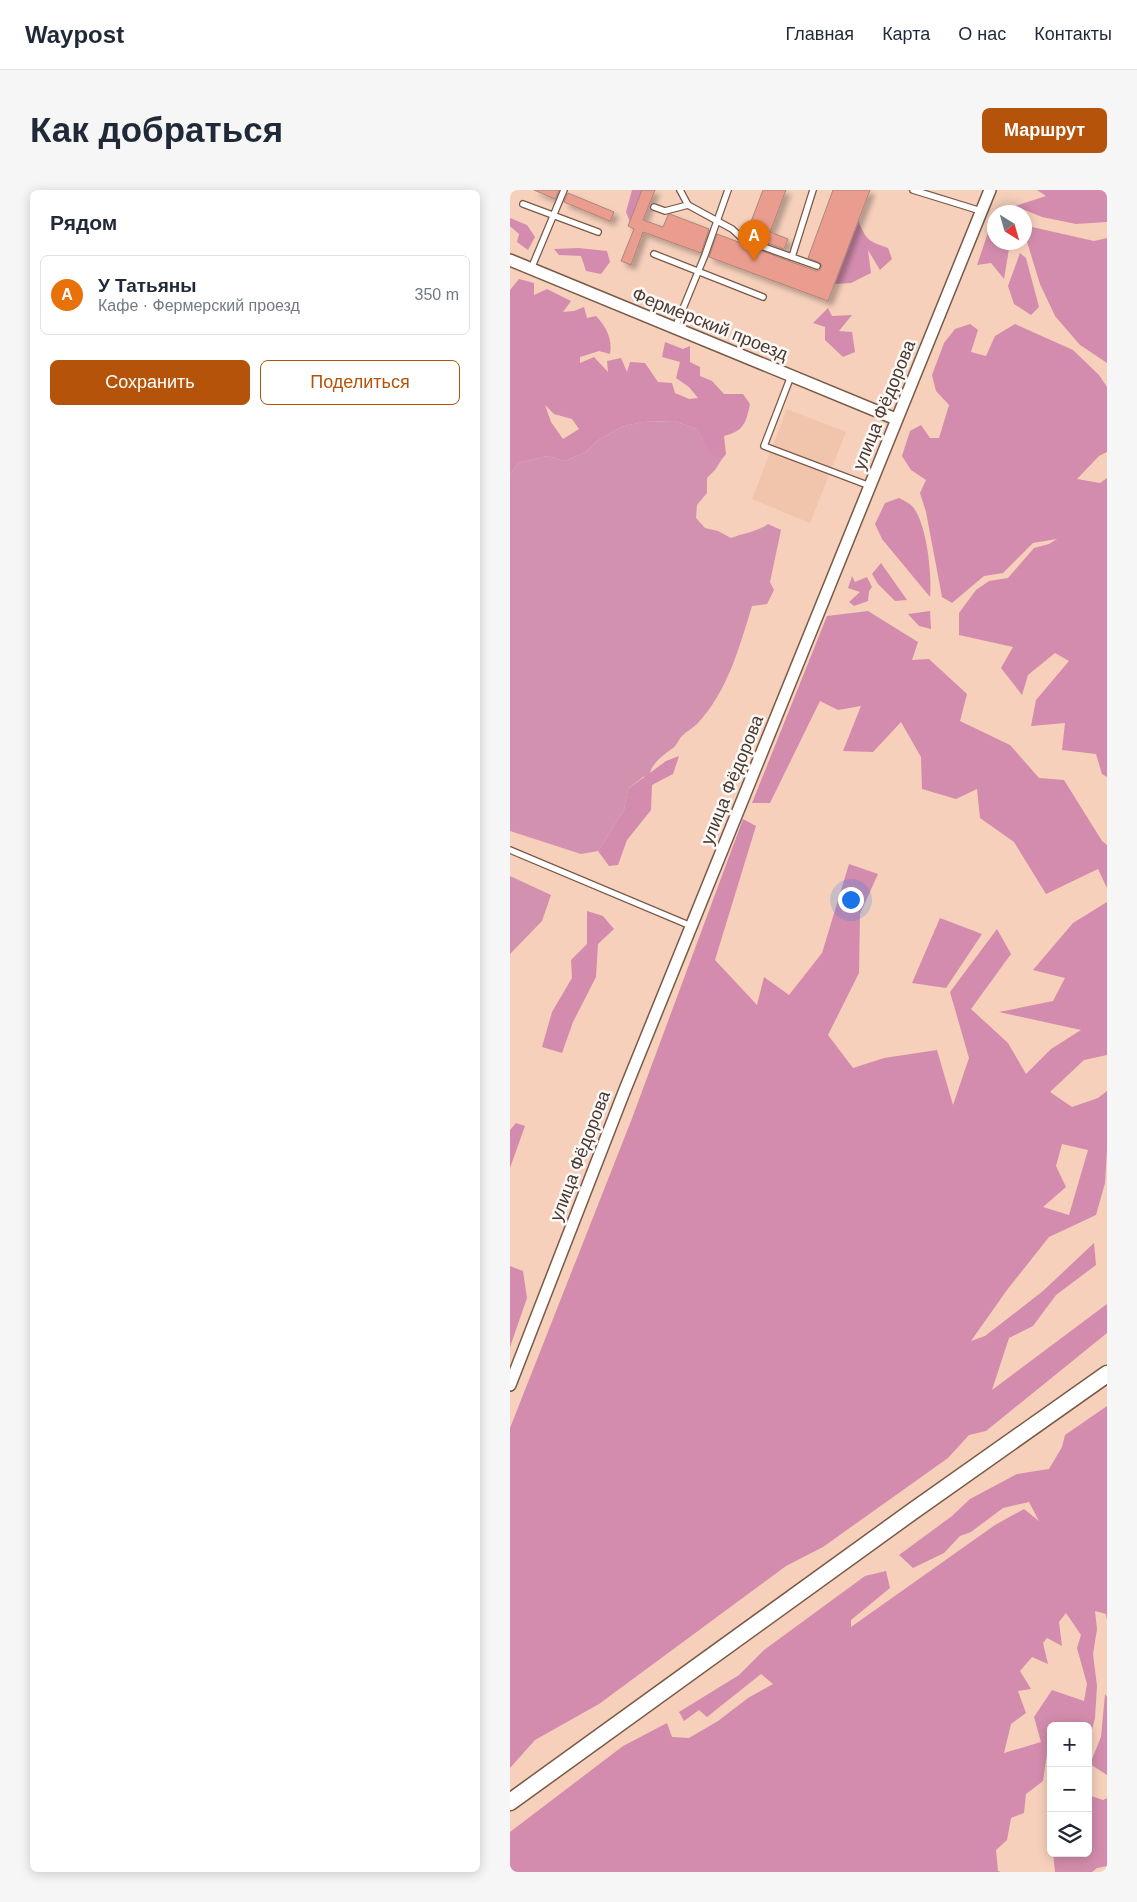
<!DOCTYPE html>
<html lang="ru">
<meta charset="utf-8">
<style>
:root{--surface:#fff;--page:#f6f6f7;--text:#1f2937;--muted:#747a83;--line:#e0e1e3;--accent:#b45309}
body{margin:0;font-family:Helvetica,sans-serif;background:var(--page);color:var(--text)}
.controls{position:absolute;right:15px;bottom:15px;display:grid;overflow:hidden;border-radius:8px;box-shadow:0 2px 12px #0003}
.controls button{width:45px;height:45px;display:grid;place-items:center;padding:0;border:0;border-bottom:1px solid var(--line);background:var(--surface);color:var(--text);font:25px sans-serif}
.compass{position:absolute;left:477px;top:15px;width:45px;height:45px;border-radius:50%;background:var(--surface);box-shadow:0 2px 12px #0003;rotate:143deg}
.you{position:absolute;left:340px;top:709px;width:18px;height:18px;margin:-12px;border:4px solid #fff;border-radius:50%;background:#1a73e8;box-shadow:0 0 0 8px #1a73e833}
.badge{display:grid;place-items:center;width:32px;height:32px;border-radius:50%;background:var(--accent);color:#fff;font-size:16px;font-weight:700}
.pin{position:absolute;translate:-50% -41px;filter:drop-shadow(0 1px 2px #0008)}
.pin::after{content:'';position:absolute;top:26px;width:18px;height:15px;background:inherit;clip-path:polygon(0 0,100% 0,50% 100%)}
.list{margin:0;padding:0;list-style:none}
h2{display:flex;justify-content:space-between;align-items:center;height:65px;margin:0;padding:0 20px;font-size:21px}
h2 small{font-size:16px;font-weight:400;color:var(--muted)}
.list li{display:grid;grid-template-columns:32px 1fr auto;gap:15px;align-items:center;box-sizing:border-box;height:80px;margin:0 10px 10px;padding:0 10px;border:1px solid var(--line);border-radius:8px}
.list b{display:block;font-size:19px;white-space:nowrap}
.list p{margin:0;font-size:16px;white-space:nowrap;color:var(--muted)}
.list em{font-size:16px;font-style:normal;color:var(--muted)}
.actions{display:flex;gap:10px;padding:15px 20px}
.actions a{flex:1;padding:11px 0;border:1px solid var(--accent);border-radius:8px;text-align:center;font-size:18px;color:var(--accent)}
.actions .main{background:var(--accent);color:#fff}
.icon{flex:none;width:28px;height:28px;fill:none;stroke:currentColor;stroke-width:2;stroke-linecap:round;stroke-linejoin:round}
.map{position:relative;flex:none;width:597px;height:1682px;overflow:hidden;border-radius:8px}
header{display:flex;align-items:center;gap:30px;box-sizing:border-box;height:70px;padding:0 25px;background:var(--surface);border-bottom:1px solid var(--line)}
header strong{font-size:24px}
nav{display:flex;gap:28px;margin-inline-start:auto;font-size:18px}
.intro{display:flex;align-items:center;justify-content:space-between;box-sizing:border-box;height:120px;padding:0 30px}
h1{margin:0;font-size:35px}
.button{padding:12px 22px;border-radius:8px;background:var(--accent);color:#fff;font-size:18px;font-weight:700}
main{display:flex;gap:30px;padding:0 30px}
aside{flex:1;background:var(--surface);border-radius:8px;box-shadow:0 2px 12px #0003}
.map>svg:first-child{display:block}
</style>
<header>
<strong>Waypost</strong>
<nav><a>Главная</a><a>Карта</a><a>О нас</a><a>Контакты</a></nav>
</header>
<div class="intro"><h1>Как добраться</h1><a class="button">Маршрут</a></div>
<main>
<aside>
<h2>Рядом<small></small></h2>
<ul class="list">
<li><span class="badge" style="background:#e8710a">A</span><div><b>У Татьяны</b><p>Кафе · Фермерский проезд</p></div><em>350 m</em></li>
</ul>
<div class="actions"><a class="main">Сохранить</a><a>Поделиться</a></div>
</aside>
<div class="map">
<svg width="597" height="1682" viewBox="0 0 597 1682">
<defs>
<filter id="shadow"><feDropShadow dx="4.5" dy="4.5" stdDeviation="2.5" flood-color="#0004"/></filter>
</defs>
<rect width="100%" height="100%" fill="#f6d0bb"/>
<!-- built -->
<polygon fill="#f1c4ac" points="277,219 336,242 300,333 242,309"/>
<!-- green -->
<g fill="#d291af">
<path d="M164 231 187 239 199 262 212 269 205 280 197 288V303L187 315 186 328 195 338 208 341 221 348C234 343 247 342 258 334L271 340 260 392 264 400 257 414 242 416C229 458 218 501 187 534 183 538 177 541 172 546 169 549 167 555 163 558 152 566 143 572 139 585L133 587 118 599 114 620 88 661 71 664 0 641V285L8 273 37 266 55 271 76 262 87 251 111 237 132 232Z"/>
<polygon points="0,686 41,705 32,731 0,764"/>
</g>
<!-- forest -->
<g fill="#d38cad" fill-rule="evenodd">
<polygon points="122,0 132,0 120,32 116,22"/>
<polygon points="527,0 597,0 597,32 566,34 532,27 505,16 536,6"/>
<polygon points="484,25 484,52 500,53 494,89 481,73 467,75"/>
<polygon points="0,28 17,35 25,47 18,60 7,52 9,44 0,36"/>
<path d="M348 30C356 50 358 51 378 58L382 69 370 80 358 60 361 83 341 93 324 94Z"/>
<polygon points="522,37 584,51 597,48 597,173 570,155 545,126 530,94 517,52"/>
<polygon points="69,58 97,61 100,72 91,84 76,81 71,66 49,65 44,59"/>
<polygon points="510,63 516,68 529,117 521,125 504,114 498,96"/>
<path d="M9 89 24 93V105L37 99 61 111 53 122 64 121 74 117 77 128 86 126C96 136 103 150 100 164L89 161 70 167V173L84 167 98 182 97 171 111 168 117 182 120 172 135 173 148 192 162 193 165 203 179 209 188 208 179 197 166 188 170 172 152 167 155 152 173 159 180 156V172L190 177V186L202 191 214 204H233L240 214C236 233 234 241 214 246L216 264 212 269 199 263 187 239 164 231 132 232 111 237 87 251 76 262 55 271 37 266 8 273 0 285V100ZM35 215 44 224 62 229 69 239 53 249 41 232Z"/>
<polygon points="318,118 322,126 342,125 329,141 342,142 345,162 333,167 315,150 315,137 303,133"/>
<polygon points="460,134 468,140 461,162 476,166 485,146 505,134 563,160 589,185 597,197 597,262 589,266 567,289 590,293 597,288 597,587 592,584 586,564 552,560 555,533 521,536 526,510 559,471 545,463 518,485 512,505 491,478 503,457 449,445 449,423 466,400 479,391 498,388 524,358 539,354 547,349 523,353 493,383 474,386 442,413 432,407 416,322 410,303 416,290 401,280 392,266 400,241 411,235 420,248 429,248 439,215 426,201 422,185 434,153 445,139"/>
<path d="M389 308C393 310 399 313 402 316 417 332 422 386 420 407L372 349 365 334 375 313Z"/>
<polygon points="371,373 397,410 385,411 368,394 362,384"/>
<polygon points="342,386 345,392 357,387 362,397 359,401 358,411 344,416 339,412 350,402 338,398"/>
<polygon points="358,421 408,452 402,470 419,469 457,504 450,531 500,555 529,588 554,590 592,651 597,655 597,698 588,679 536,704 504,652 470,628 467,599 446,609 412,599 411,567 391,532 363,562 333,561 351,516 328,520 310,511 260,613 242,613 317,426"/>
<polygon points="420,421 421,439 409,436 398,424"/>
<polygon points="169,566 163,584 142,595 141,620 117,650 108,675 99,676 88,661 114,620 118,599 156,571"/>
<path d="M233 629 246 636 205 770 247 815 254 787 279 805 312 763 339 674 368 684 350 724 349 783 318 845 343 878 374 868 427 860 443 915 459 868 440 802 487 739 501 764 461 819 498 853 516 884 541 859 571 840 489 822 543 811 555 788 523 780 563 733 597 712V865L574 870 540 902 562 917 588 908 597 901V961L595 993 586 1025 539 1047 497 1100 461 1151 475 1146 533 1101 584 1053 586 1075 546 1105 523 1136 499 1148 482 1200 597 1114V1143L476 1241 459 1245 438 1268 313 1357 276 1376 89 1514 25 1550 0 1578V1238L121 931ZM552 954 578 960 559 1025 533 1017 556 997 546 976Z"/>
<polygon points="77,721 93,726 104,739 88,754 86,787 63,832 52,863 32,857 42,822 62,788 61,770 77,754"/>
<polygon points="430,728 472,744 436,798 402,793"/>
<polygon points="6,933 15,936 0,978 0,940"/>
<polygon points="0,1076 13,1081 17,1108 0,1157"/>
<path d="M597 1216V1430L596 1424 585 1421 587 1439 583 1464 587 1496 585 1528 578 1555V1536H541V1560L537 1564 533 1591 516 1604 514 1623 501 1628 497 1650 486 1660 488 1681 491 1682H0V1642L113 1556 157 1533 162 1547 179 1548 208 1531 238 1508 263 1494 251 1484 197 1527 189 1520 174 1531 169 1522 229 1485 254 1460 355 1386 376 1381 380 1398 341 1430V1437L485 1335 514 1319 529 1331 519 1312 493 1318 461 1342 450 1346 434 1363 403 1378 389 1365 442 1326 460 1309 507 1284 539 1279 552 1257 555 1245ZM556 1423 571 1445 567 1458 577 1494 574 1511 542 1500 524 1527 531 1552 494 1563 501 1534 516 1523 508 1501 521 1499 510 1481 522 1467 538 1474 533 1453 537 1448 552 1456 549 1432Z"/>
<polygon points="595,1504 597,1507 597,1585 580,1574 591,1547"/>
<polygon points="578,1605 593,1610 597,1608 597,1676 587,1678 582,1682 545,1682 543,1663 578,1663"/>
</g>
<!-- building -->
<g fill="#ea9c8e" stroke="#ad857d" filter="url(#shadow)">
<polygon points="24,0 49,0 45,9"/>
<polygon points="132,0 145,0 133,30 153,37 158,25 160,24 199,39 191,63 133,42 121,75 111,71 124,39 118,36"/>
<polygon points="253,0 276,0 260,42 278,49 274,59 236,45"/>
<polygon points="323,0 360,0 318,111 199,67 207,44 295,77 306,81 310,80 312,76 310,73 298,68"/>
<polygon points="58,3 104,22 100,31 54,12"/>
</g>
<g fill="none" stroke-linecap="round" stroke-linejoin="round">
<!-- lane casing -->
<g stroke="#795947" stroke-width="8">
<g id="lane">
<polyline points="170,0 178,15 222,39 234,50 307,76"/>
<polyline points="403,0 471,21"/>
<polyline points="13,14 88,42"/>
<polyline points="144,17 155,21 178,15"/>
<polyline points="144,64 253,107"/>
<polyline points="282,67 303,0"/>
<polyline points="21,79 54,0"/>
<polyline points="165,138 195,65 218,0"/>
<polyline points="281,186 254,256 360,296"/>
<polyline points="0,660 181,736"/>
</g>
</g>
<!-- street casing -->
<g stroke="#795947" stroke-width="14">
<g id="street">
<polyline points="0,70 386,229"/>
<polyline points="0,1195 114,902 480,0"/>
</g>
</g>
<!-- secondary casing -->
<g stroke="#795947" stroke-width="19">
<polyline id="secondary" points="0,1612 403,1321 597,1184"/>
</g>
<!-- lane -->
<use href="#lane" stroke="#fff" stroke-width="5.5"/>
<!-- street -->
<use href="#street" stroke="#fff" stroke-width="11"/>
<!-- secondary -->
<use href="#secondary" stroke="#fff" stroke-width="16"/>
</g>
<g text-anchor="middle" stroke-width="5" stroke-linejoin="round" paint-order="stroke">
<!-- street labels -->
<g font-size="18" fill="#483931" stroke="#fdf9f7">
<text transform="translate(200 134) rotate(22)" y="6">Фермерский проезд</text>
<text transform="translate(374 215) rotate(-68)" y="6">улица Фёдорова</text>
<text transform="translate(222 590) rotate(-68)" y="6">улица Фёдорова</text>
<text transform="translate(70 966) rotate(-69)" y="6">улица Фёдорова</text>
</g>
</g>
</svg>
<div class="controls">
<button>+</button>
<button>−</button>
<button><svg class="icon" aria-label="layers" viewBox="0 0 24 24"><path d="M12 4l9 5-9 5-9-5zM3 14l9 5 9-5"/></svg></button>
</div>
<svg class="compass" viewBox="-18 -18 36 36"><path d="M0-13l5 13h-10z" fill="#e53935"/><path d="M0 13l5-13h-10z" fill="#747a83"/></svg>
<div class="you"></div>
<div class="pin badge" style="left:244px;top:71px;background:#e8710a">A</div>
</div>
</main>
